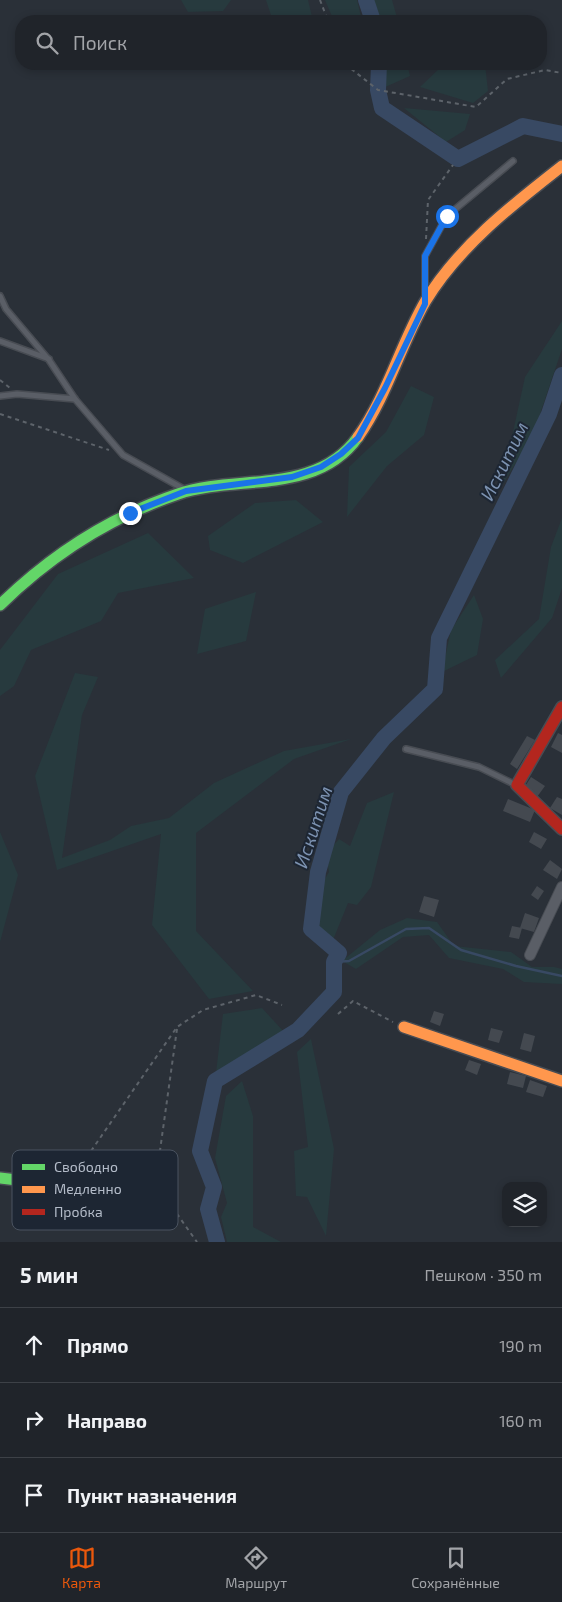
<!DOCTYPE html>
<html lang="ru">
<meta charset="utf-8">
<style>
:root{--surface:#20242a;--page:#2d3036;--text:#f1f3f6;--muted:#a2a4a8;--line:#3d4147;--accent:#ea580c}
body{margin:0;font-family:"Exo 2",sans-serif;background:var(--page);color:var(--text)}
.controls{position:absolute;right:15px;bottom:15px;display:grid;overflow:hidden;border-radius:10px;box-shadow:0 2px 8px #0003}
.controls button{width:45px;height:45px;display:grid;place-items:center;padding:0;border:0;border-bottom:1px solid var(--line);background:var(--surface);color:var(--text);font:25px sans-serif}
.stop{position:absolute;width:15px;height:15px;margin:-11px;border:4px solid #1a73e8;border-radius:50%;background:#fff}
.stop.end{background:#1a73e8;border-color:#fff;box-shadow:0 1px 5px #0008}
.list{margin:0;padding:0;list-style:none}
h2{display:flex;justify-content:space-between;align-items:center;height:65px;margin:0;padding:0 20px;font-size:21px}
h2 small{font-size:16px;font-weight:400;color:var(--muted)}
.list li{display:grid;grid-template-columns:32px 1fr auto;gap:15px;align-items:center;box-sizing:border-box;height:75px;padding:0 20px;border-top:1px solid var(--line)}
.list b{display:block;font-size:19px;white-space:nowrap}
.list em{font-size:16px;font-style:normal;color:var(--muted)}
.icon{flex:none;width:28px;height:28px;fill:none;stroke:currentColor;stroke-width:2;stroke-linecap:round;stroke-linejoin:round}
.map{position:relative;flex:none;width:562px;height:1242px;overflow:hidden}
.search{position:absolute;background:var(--surface);box-shadow:0 2px 8px #0003;left:15px;right:15px;top:15px;height:55px;display:flex;align-items:center;gap:12px;box-sizing:border-box;padding:0 18px;border-radius:20px;color:var(--muted);font-size:19px}
.sheet{height:290px;background:var(--surface)}
nav{display:flex;justify-content:space-around;align-items:center;box-sizing:border-box;height:70px;border-top:1px solid var(--line);background:var(--surface);font-size:14px;color:var(--muted)}
nav a{display:grid;justify-items:center;gap:2px}
nav .on{color:var(--accent)}
.map>svg:first-child{display:block}
</style>
<div class="map">
<svg width="562" height="1242" viewBox="0 0 562 1242">
<rect width="100%" height="100%" fill="#2a3038"/>
<!-- green -->
<g fill="#273a3e">
<polygon points="181,0 231,0 223,11 188,12"/>
<polygon points="266,0 308,0 313,21 273,21"/>
<polygon points="325,0 357,0 362,21 334,21"/>
<polygon points="371,0 392,0 398,21 378,21"/>
<polygon points="387,64 407,64 410,76 383,88"/>
<polygon points="437,64 485,64 488,91 473,103 420,87 440,68"/>
<polygon points="404,108 470,114 465,130 446,142"/>
<polygon points="562,321 562,349 533,435 501,487 525,377"/>
<polygon points="411,386 434,397 424,435 387,466 347,517 349,467 386,432"/>
<polygon points="296,500 323,522 243,563 210,550 208,536 255,503"/>
<polygon points="562,518 562,588 552,618 501,678 495,660 539,619 551,547"/>
<polygon points="148,533 194,578 118,593 101,621 31,650 14,686 0,696 0,650 58,574"/>
<polygon points="256,592 246,641 197,654 205,609"/>
<polygon points="474,595 483,619 477,655 442,672 451,630"/>
<polygon points="75,673 98,677 82,715 62,858 110,840 131,826 169,818 214,783 284,751 351,739 294,759 196,833 196,931 253,991 209,999 152,925 161,834 57,870 35,776"/>
<polygon points="394,792 371,887 357,905 348,903 333,940 317,925 320,887 329,872 326,854 339,839 350,846 367,803"/>
<polygon points="0,832 18,875 0,942"/>
<polygon points="407,918 437,922 454,946 511,952 532,967 554,967 562,969 562,984 524,982 503,969 449,958 429,935 403,937 356,969 342,961 380,930"/>
<polygon points="262,1008 285,1033 216,1073 223,1014"/>
<polygon points="311,1039 334,1149 326,1236 307,1197 296,1196 294,1151 308,1147 297,1052"/>
<polygon points="242,1081 253,1116 253,1227 281,1242 227,1242 221,1217 227,1203 215,1158 226,1096"/>
</g>
<g fill="none" stroke-linecap="round" stroke-linejoin="round">
<!-- stream -->
<polyline stroke="#384963" stroke-width="2.5" points="334,962 349,961 406,929 429,928 461,950 516,966 562,976"/>
<!-- river -->
<g stroke="#384963" stroke-width="16">
<polyline points="366,0 373,21"/>
<polyline points="379,64 378,90 382,108 458,159 523,126 562,134"/>
<polyline points="217,1242 208,1209 214,1187 200,1151 215,1081 298,1030 334,992 334,962 339,953 311,929 318,872 341,792 384,738 435,689 439,638 549,414 562,375"/>
</g>
</g>
<!-- building -->
<g fill="#444950">
<polygon points="558,733 562,735 562,753 551,747"/>
<polygon points="527,736 535,740 517,769 510,764"/>
<polygon points="531,777 545,786 537,797 524,788"/>
<polygon points="557,797 562,799 562,815 550,808"/>
<polygon points="508,799 535,810 530,822 503,811"/>
<polygon points="534,832 547,839 541,849 529,842"/>
<polygon points="550,860 562,869 557,879 543,870"/>
<polygon points="537,886 544,891 538,900 531,895"/>
<polygon points="424,896 439,900 434,917 419,912"/>
<polygon points="525,913 539,918 534,932 520,928"/>
<polygon points="512,926 522,928 519,939 509,937"/>
<polygon points="434,1011 444,1014 440,1026 430,1022"/>
<polygon points="491,1028 503,1031 499,1043 488,1040"/>
<polygon points="524,1033 535,1036 531,1052 520,1049"/>
<polygon points="469,1060 481,1064 477,1075 465,1070"/>
<polygon points="510,1072 526,1076 523,1088 507,1084"/>
<polygon points="530,1080 547,1086 543,1097 526,1092"/>
</g>
<g fill="none" stroke-linecap="round" stroke-linejoin="round">
<!-- lane casing -->
<g stroke="#484c53" stroke-width="8">
<g id="lane">
<polyline points="0,296 6,309 49,360 75,399 123,455 182,488"/>
<polyline points="425,296 425,256 447,216 513,161"/>
<polyline points="0,341 49,359"/>
<polyline points="0,396 17,394 75,399"/>
<polyline points="406,749 479,767 516,785"/>
</g>
</g>
<!-- street casing -->
<g stroke="#484c53" stroke-width="12">
<polyline id="street" points="530,955 562,887"/>
</g>
<!-- fast casing -->
<g stroke="#484c53" stroke-width="14">
<g id="fast">
<path d="M0 605C51 555 110 517 178 494 236 474 316 496 358 437"/>
<polyline points="0,1178 42,1183 76,1174"/>
</g>
</g>
<!-- slow casing -->
<g stroke="#484c53" stroke-width="14">
<g id="slow">
<path d="M358 437C387 396 400 346 425 302 458 247 512 205 562 166"/>
<polyline points="404,1027 562,1081"/>
</g>
</g>
<!-- jam casing -->
<g stroke="#484c53" stroke-width="14">
<polyline id="jam" points="562,707 517,785 562,829"/>
</g>
<!-- path -->
<g stroke="#5d636a" stroke-width="2" stroke-dasharray="4 4" stroke-linecap="butt">
<polyline points="320,0 328,21"/>
<polyline points="345,64 378,90 476,107 507,79 545,70 562,73"/>
<polyline points="426,239 428,200 453,165"/>
<polyline points="0,380 10,388"/>
<polyline points="0,414 109,450"/>
<polyline points="338,1014 353,1001 393,1022"/>
<polyline points="177,1029 156,1179 167,1200 197,1242"/>
<polyline points="82,1164 177,1027 203,1010 256,995 282,1005"/>
<polyline points="86,1177 167,1200"/>
</g>
<!-- lane -->
<use href="#lane" stroke="#5a5e66" stroke-width="5"/>
<!-- street -->
<use href="#street" stroke="#5a5e66" stroke-width="10"/>
<!-- fast -->
<use href="#fast" stroke="#63d668" stroke-width="11"/>
<!-- slow -->
<use href="#slow" stroke="#ff974d" stroke-width="11"/>
<!-- jam -->
<use href="#jam" stroke="#b3261e" stroke-width="11"/>
</g>
<g fill="none" stroke-linecap="round" stroke-linejoin="round">
<!-- route -->
<polyline stroke="#1a73e8" stroke-width="6" points="130,513 186,491 292,477 321,467 341,454 358,438 385,388 425,304 425,256 447,216"/>
</g>
<g text-anchor="middle" stroke-width="4" stroke-linejoin="round" paint-order="stroke">
<!-- water labels -->
<g font-size="19" font-style="italic" fill="#7c92b1" stroke="#1d2633">
<text transform="translate(504 461) rotate(-64)" y="7">Искитим</text>
<text transform="translate(313 827) rotate(-72)" y="7">Искитим</text>
</g>
</g>
<!-- legend -->
<rect x="12" y="1150" width="166" height="80" rx="8" fill="#1d2633" stroke="#4a5360" stroke-width="1"/>
<rect x="22" y="1164" width="23" height="6" fill="#63d668"/>
<rect x="22" y="1186" width="23" height="7" fill="#ff974d"/>
<rect x="22" y="1209" width="23" height="6" fill="#b3261e"/>
<g font-size="14" fill="#b4bcc9">
<text x="54" y="1172">Свободно</text>
<text x="54" y="1194">Медленно</text>
<text x="54" y="1217">Пробка</text>
</g>
</svg>
<div class="controls">
<button><svg class="icon" aria-label="layers" viewBox="0 0 24 24"><path d="M12 4l9 5-9 5-9-5zM3 14l9 5 9-5"/></svg></button>
</div>
<div class="stop" style="left:447px;top:216px"></div>
<div class="stop end" style="left:130px;top:513px"></div>
<div class="search"><svg class="icon" aria-label="search" viewBox="0 0 24 24"><circle cx="10" cy="10" r="6"/><path d="M15 15l6 6"/></svg>Поиск</div>
</div>
<section class="sheet">
<h2>5 мин<small>Пешком · 350 m</small></h2>
<ul class="list">
<li><svg class="icon" aria-label="ahead" viewBox="0 0 24 24"><path d="M12 20V5M6 11l6-6 6 6"/></svg><div><b>Прямо</b></div><em>190 m</em></li>
<li><svg class="icon" aria-label="right" viewBox="0 0 24 24"><path d="M7 20v-9h11M14 6l5 5-5 5"/></svg><div><b>Направо</b></div><em>160 m</em></li>
<li><svg class="icon" aria-label="arrive" viewBox="0 0 24 24"><path d="M6 21V4h12l-3 4 3 4H6"/></svg><div><b>Пункт назначения</b></div></li>
</ul>
</section>
<nav>
<a class="on"><svg class="icon" aria-label="map" viewBox="0 0 24 24"><path d="M3 6l6-2 6 2 6-2v14l-6 2-6-2-6 2zM9 4v14M15 6v14"/></svg>Карта</a>
<a><svg class="icon" aria-label="directions" viewBox="0 0 24 24"><path d="M12 3l9 9-9 9-9-9zM9 14v-3h6M13 9l2 2-2 2"/></svg>Маршрут</a>
<a><svg class="icon" aria-label="saved" viewBox="0 0 24 24"><path d="M7 4h10v16l-5-4-5 4z"/></svg>Сохранённые</a>
</nav>
